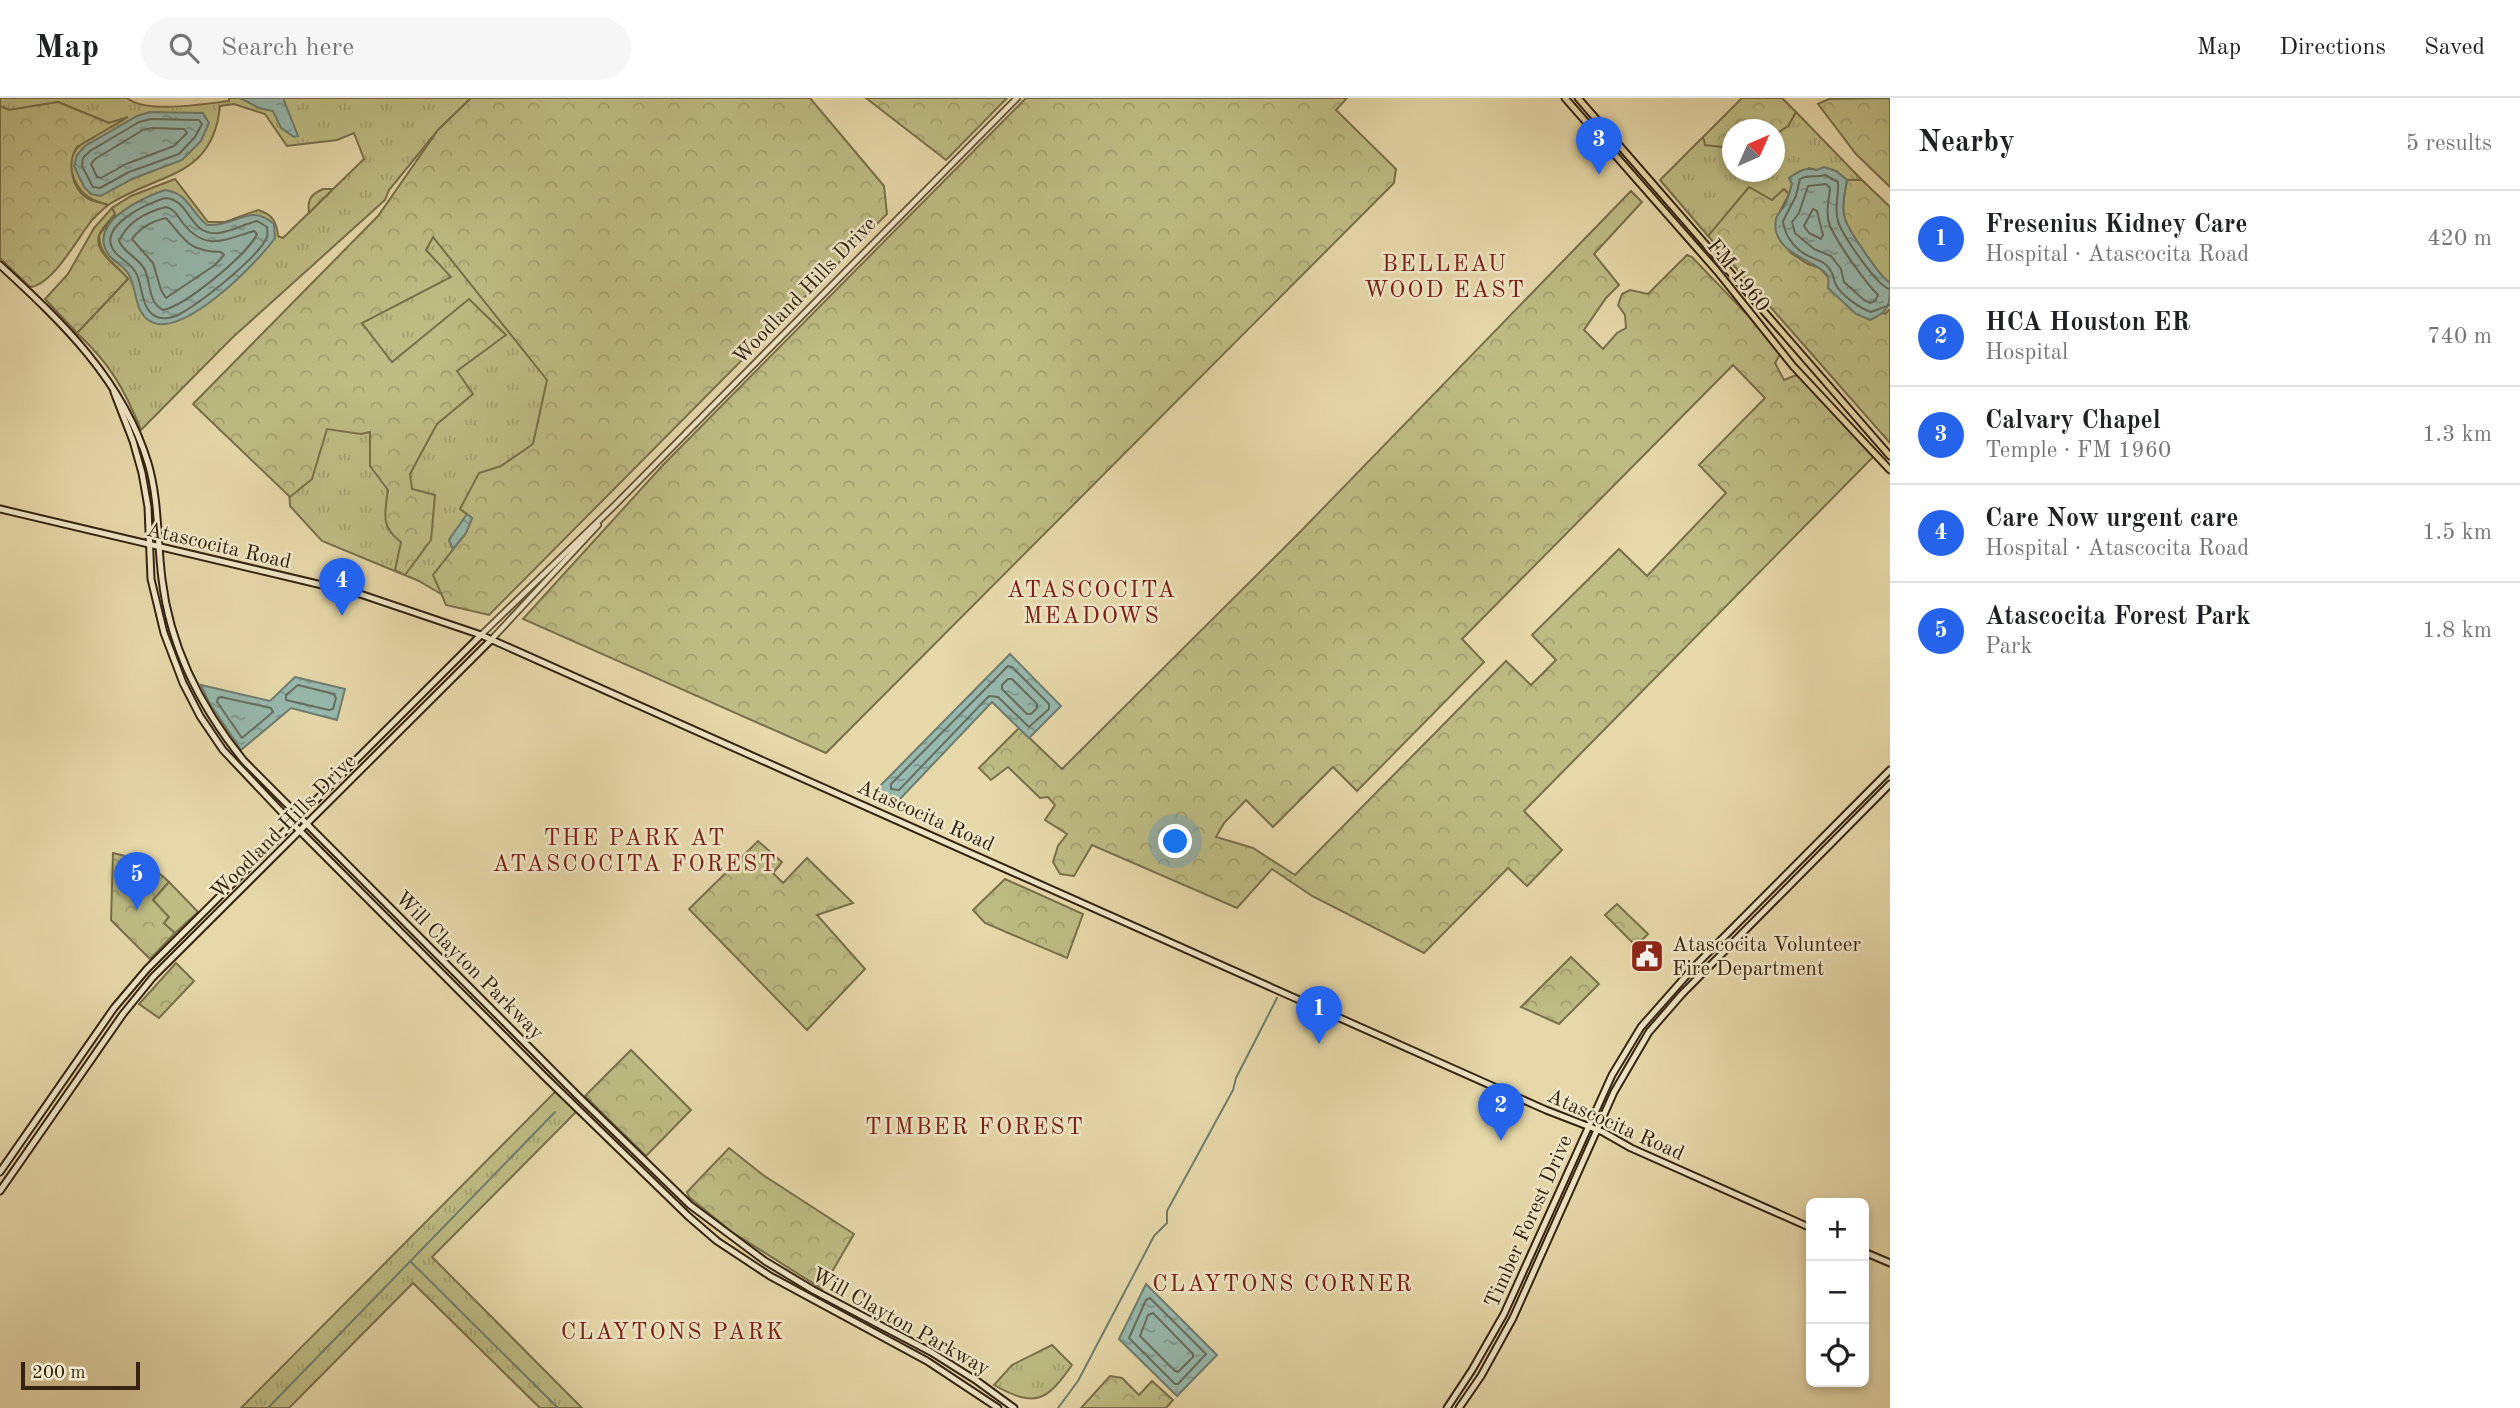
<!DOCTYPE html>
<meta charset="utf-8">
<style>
:root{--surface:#fff;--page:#f6f6f6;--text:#202124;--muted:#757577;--line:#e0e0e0;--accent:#2563eb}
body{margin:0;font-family:"Old Standard TT",serif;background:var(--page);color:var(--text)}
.controls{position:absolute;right:21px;bottom:21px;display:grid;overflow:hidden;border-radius:10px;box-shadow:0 4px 10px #0003}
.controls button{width:63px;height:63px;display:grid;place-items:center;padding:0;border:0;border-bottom:2px solid var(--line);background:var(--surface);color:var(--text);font:35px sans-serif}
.compass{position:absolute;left:1722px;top:21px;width:63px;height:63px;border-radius:50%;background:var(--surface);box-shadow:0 4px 10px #0003;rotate:45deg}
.scale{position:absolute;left:21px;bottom:18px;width:119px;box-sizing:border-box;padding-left:7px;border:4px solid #342410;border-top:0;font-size:19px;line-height:24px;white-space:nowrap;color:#342410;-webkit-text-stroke:5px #efe6c7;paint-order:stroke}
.you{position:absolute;left:1176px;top:744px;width:24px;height:24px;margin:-18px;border:5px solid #fff;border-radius:50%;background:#1a73e8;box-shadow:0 0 0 10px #1a73e833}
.badge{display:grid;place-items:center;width:46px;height:46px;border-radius:50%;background:var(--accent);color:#fff;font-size:23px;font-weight:700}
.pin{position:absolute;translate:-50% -58px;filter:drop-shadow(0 2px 4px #0008)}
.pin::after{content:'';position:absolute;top:37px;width:24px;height:21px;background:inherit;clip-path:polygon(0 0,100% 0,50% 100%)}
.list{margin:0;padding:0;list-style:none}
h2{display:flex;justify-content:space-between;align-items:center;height:91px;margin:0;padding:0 28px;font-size:30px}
h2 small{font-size:23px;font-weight:400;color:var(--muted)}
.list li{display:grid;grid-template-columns:46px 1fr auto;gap:21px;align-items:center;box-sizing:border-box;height:98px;padding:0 28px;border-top:2px solid var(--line)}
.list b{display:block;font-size:26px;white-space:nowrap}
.list p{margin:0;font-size:23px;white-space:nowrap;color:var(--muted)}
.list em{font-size:23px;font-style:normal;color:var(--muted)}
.icon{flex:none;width:38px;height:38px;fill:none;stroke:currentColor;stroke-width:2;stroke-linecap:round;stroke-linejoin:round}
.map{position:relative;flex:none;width:1890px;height:1310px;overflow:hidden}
header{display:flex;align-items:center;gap:42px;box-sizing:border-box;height:98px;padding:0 35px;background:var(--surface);border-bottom:2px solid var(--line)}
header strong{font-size:33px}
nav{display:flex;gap:38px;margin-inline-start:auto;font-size:24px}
.search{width:490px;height:63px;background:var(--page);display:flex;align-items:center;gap:18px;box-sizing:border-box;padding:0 24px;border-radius:38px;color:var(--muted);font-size:26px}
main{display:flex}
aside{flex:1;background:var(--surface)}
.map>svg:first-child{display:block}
</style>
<header>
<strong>Map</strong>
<div class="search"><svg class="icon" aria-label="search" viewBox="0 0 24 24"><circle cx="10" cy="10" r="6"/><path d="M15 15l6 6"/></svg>Search here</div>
<nav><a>Map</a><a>Directions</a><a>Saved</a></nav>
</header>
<main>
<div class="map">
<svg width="1890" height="1310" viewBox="0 0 1890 1310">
<defs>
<pattern id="grass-tufts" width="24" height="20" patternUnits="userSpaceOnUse" patternTransform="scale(1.75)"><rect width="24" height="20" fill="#bdbc83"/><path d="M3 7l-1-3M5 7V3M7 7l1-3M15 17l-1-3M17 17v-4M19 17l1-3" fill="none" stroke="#a3a170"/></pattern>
<pattern id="forest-crowns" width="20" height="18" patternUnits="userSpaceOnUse" patternTransform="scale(1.75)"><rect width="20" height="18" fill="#bdbc83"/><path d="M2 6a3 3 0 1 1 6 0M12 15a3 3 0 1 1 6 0" fill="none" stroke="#a3a170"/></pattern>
<pattern id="water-ripples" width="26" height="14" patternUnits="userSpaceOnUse" patternTransform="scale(1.75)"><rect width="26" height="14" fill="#97b9ae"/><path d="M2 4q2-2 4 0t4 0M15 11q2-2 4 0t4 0" fill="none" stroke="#7c968c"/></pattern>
</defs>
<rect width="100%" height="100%" fill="#e6d8a9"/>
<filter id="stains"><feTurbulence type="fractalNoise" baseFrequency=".00286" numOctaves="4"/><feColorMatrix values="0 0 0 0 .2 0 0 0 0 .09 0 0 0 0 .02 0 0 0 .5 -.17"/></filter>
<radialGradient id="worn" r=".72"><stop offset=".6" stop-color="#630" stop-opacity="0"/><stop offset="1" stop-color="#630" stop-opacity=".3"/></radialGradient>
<!-- grass -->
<g fill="url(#grass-tufts)" stroke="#78704a" stroke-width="2">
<path d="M0 0H127C146 16 203 6 229 3V0H471L438 32 389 92 385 102 232 240 141 332C124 290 110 266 77 235L128 181C116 166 99 158 99 137L115 117 112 110 131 98 175 81 208 124H225L258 112C272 116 277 124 278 138L283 140 364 61 354 35 337 42 287 48 265 16 234 6 220 8C213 81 159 74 108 107 91 102 82 98 74 81 58 45 102 37 124 21L109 25 58 4 9 12 0 8Z"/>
<polygon points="1796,14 1862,82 1847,82 1836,73 1817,72 1809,70 1792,86 1789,96 1708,138 1660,82 1703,39 1718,36 1732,37 1732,74 1774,74 1775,36 1788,28"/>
<path d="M433 130 586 314C567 331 548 350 529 366 498 392 471 407 449 442L453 451 444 482 451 502 419 483 322 443 290 408 289 391 316 335 390 273 336 252Z"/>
<polygon points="556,993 576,1014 432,1159 582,1310 540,1310 413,1185 289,1310 241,1310"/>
<path d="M1052 1247 1072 1267C1046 1304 1035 1310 994 1287L1012 1267Z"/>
</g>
<!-- forest -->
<g fill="url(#forest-crowns)" stroke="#78704a" stroke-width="2" fill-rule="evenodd">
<path d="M471 0H810L884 88 887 116 489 517 446 507 433 477 466 435 472 420 460 411 479 375 501 368 533 346 547 282 433 139 426 152 451 179 362 225 392 264 469 201 506 237 457 273 473 296 437 326 410 376 412 391 435 397 431 442 405 477 395 472 401 444C380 429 385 415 388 392L370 368V334L361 336 327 331 312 381 290 399 193 306 378 118 438 32Z"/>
<polygon points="866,0 1007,0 946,62"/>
<polygon points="1026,0 1347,0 1336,12 1396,71 1394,85 826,655 523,521 663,367"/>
<polygon points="1742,0 1782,0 1796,14 1788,28 1776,36 1774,32 1732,32 1732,44 1723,49 1705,47 1703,39"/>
<polygon points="1890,0 1890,89 1856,56 1818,6 1829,1"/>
<path d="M58 4 109 25 128 19 77 49C66 65 72 94 91 102 96 104 103 105 108 107 101 113 94 119 89 126 77 142 51 188 30 189L0 160V8L9 12Z"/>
<path d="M1847 82H1862L1890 109V185C1880 179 1849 133 1845 121 1841 110 1845 94 1847 82Z"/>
<polygon points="1749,89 1772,102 1784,91 1789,96 1780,113 1777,133 1782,144 1791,155 1808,166 1820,170 1828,179 1885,216 1890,211 1890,345 1708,138"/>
<path d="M323 91H333L309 115C307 102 311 96 323 91Z"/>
<path d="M1631 93 1642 104 1594 156 1619 187 1606 200 1584 232 1603 251 1617 235 1626 230 1625 217 1618 207 1622 196 1630 192 1648 196 1687 157 1692 159 1782 253 1775 265 1784 282 1799 276 1875 357 1524 713 1562 752 1527 788 1508 770 1424 855 1312 798 1272 771 1237 810 1092 747 1074 778 1060 776 1053 764 1058 748 1067 736 1045 722 1055 707 1048 699 1040 700 1008 669 991 682 979 670 1019 630 1062 671 1300 434ZM1733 267 1765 300 1699 367 1726 395 1647 478 1619 451 1532 537 1556 562 1531 587 1506 563 1295 777 1253 750 1216 739 1224 725 1246 702 1273 729 1333 669 1357 693 1484 564 1462 541Z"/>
<path d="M112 110 115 116C110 122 104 128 100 135 91 153 119 169 128 181L77 235 45 201 68 176 94 130Z"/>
<polygon points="758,743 782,764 773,775 783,785 807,760 853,805 817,817 865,871 807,932 689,811"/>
<path d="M113 755C136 760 153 768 169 784L153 802 170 819 164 825 175 835 150 861 111 822Z"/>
<polygon points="1005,781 1083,816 1067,860 985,825 973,812"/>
<polygon points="1617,806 1648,836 1636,848 1605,817"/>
<polygon points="1571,859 1599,886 1559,926 1521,909"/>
<polygon points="176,865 194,883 159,920 139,906"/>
<polygon points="631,952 691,1012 646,1058 585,998"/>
<polygon points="729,1050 763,1077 854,1136 822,1191 732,1134 689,1099 687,1094"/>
<polygon points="1110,1278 1122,1280 1139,1297 1152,1283 1173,1302 1166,1310 1081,1310"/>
</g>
<!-- pitch -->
<polygon fill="#bdbc83" stroke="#78704a" stroke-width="2" points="169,784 198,814 175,835 164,825 169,819 153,802"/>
<!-- water -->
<g fill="url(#water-ripples)" stroke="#6f7d6f" stroke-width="2">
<polygon points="240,0 283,0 298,38 294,39 281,30 273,13 259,10"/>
<polygon points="150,14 203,15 209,25 201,43 182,62 132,81 101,98 91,96 84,89 74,68 77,57 85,48 137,18"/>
<path d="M1824 69 1836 73 1847 82C1845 94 1841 110 1845 121 1849 133 1880 179 1890 185 1890 208 1890 213 1870 222L1856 216 1828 190C1828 186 1829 183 1828 179 1822 163 1769 157 1776 121 1777 116 1782 112 1785 107 1788 101 1790 93 1792 86L1789 80C1799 73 1805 69 1817 72Z"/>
<path d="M165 92C189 95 190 114 207 127 236 129 250 104 274 126L275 140C258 164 178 247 147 221 134 210 137 191 129 177 123 165 109 163 105 150 94 121 145 99 165 92Z"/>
<polygon points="467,416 472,420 466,435 453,451 449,442"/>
<polygon points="1010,556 1061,608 1029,640 992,604 899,702 876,692"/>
<polygon points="295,579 345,591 337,622 291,610 241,652 209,604 201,587 270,603"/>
<polygon points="1146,1186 1217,1257 1177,1298 1119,1241"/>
</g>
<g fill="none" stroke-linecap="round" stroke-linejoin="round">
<!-- shore -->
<g stroke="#666e5f" stroke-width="2">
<polygon points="151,21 199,22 202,26 195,39 179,56 129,74 100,90 93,89 82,68 83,60 90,53 139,24"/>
<polygon points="152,30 184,31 187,35 174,48 126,66 101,80 97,79 91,66 95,61 143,32"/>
<path d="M1826 86 1830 90C1829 102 1825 116 1830 128 1838 146 1865 184 1878 197L1875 203 1870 205 1864 202 1844 184 1841 171 1831 158 1814 151 1795 135 1792 124 1799 115 1808 88Z"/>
<path d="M166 100C192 103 188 138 219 135 232 133 245 126 257 123L267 129C267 133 268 135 267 139 258 160 199 206 178 217 171 220 164 222 157 219 141 212 143 190 137 177 132 165 122 163 115 154 94 129 149 104 166 100Z"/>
<path d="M166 109C174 111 177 117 182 124 205 154 223 142 254 133L257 136C247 157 185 208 163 212 148 204 151 186 145 172 139 160 124 155 119 143 128 123 146 114 166 109Z"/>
<polygon points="1813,111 1817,113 1823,137 1821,141 1809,135 1804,128"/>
<path d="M166 120C186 142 187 153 221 154L224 157 215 167 166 200 161 192 153 165 132 141C140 130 152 123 166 120Z"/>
<path d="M1890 191C1878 190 1841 135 1838 123 1834 110 1839 97 1838 84L1825 77C1816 80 1808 76 1800 81L1796 98 1783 123C1785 140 1797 154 1813 160 1819 163 1823 163 1827 168 1835 176 1832 179 1836 187 1841 197 1861 211 1871 214L1890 207"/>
<polygon points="1008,568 1012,569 1049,606 1049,611 1029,629 998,599 989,598 899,692 891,691 891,686"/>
<polygon points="1008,581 1012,581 1037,606 1037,610 1031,616 1027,616 1002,591 1002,587"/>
<polygon points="298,587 334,596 336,600 333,611 329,612 286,602 286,597"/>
<polygon points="221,599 271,610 273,614 242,640 217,604 218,600"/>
<polygon points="1150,1200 1206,1256 1178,1286 1175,1286 1129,1240 1146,1202"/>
<polygon points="1153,1215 1193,1256 1193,1259 1178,1274 1175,1273 1140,1238 1148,1217"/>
</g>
<!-- stream -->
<g stroke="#6f7d6f" stroke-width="2">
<polyline points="410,1163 558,1310"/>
<polyline points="268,1310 555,1014"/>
<polyline points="1058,1310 1078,1283 1154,1138 1167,1125 1167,1113 1233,992 1236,980 1277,900"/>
</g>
<!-- tertiary casing -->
<g stroke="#605136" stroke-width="8">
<g id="tertiary">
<polyline points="481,537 615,407 1017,0"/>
<polyline points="491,542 598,427"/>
</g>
</g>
<!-- secondary casing -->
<g stroke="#342410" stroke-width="9">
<g id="secondary">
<path d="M0 167C62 224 123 282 148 365 159 402 157 442 162 481 170 549 201 610 244 663L578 998 690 1107 765 1163 813 1192 931 1254 977 1283 1014 1310"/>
<polyline points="114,294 133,343 142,375 148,409 151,481 164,535 183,585 200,618 223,652 292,725 546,980 688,1118 717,1143 770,1178 927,1263 998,1310"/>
<polyline points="0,411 360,496 481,537 1546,1012 1603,1034 1631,1050 1811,1130"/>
<polyline points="0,1074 114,910 147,871 481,537"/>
<polyline points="0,1093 123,916 153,879 491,542"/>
<polyline points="1864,1154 1890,1165"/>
<polyline points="1447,1310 1472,1272 1504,1216 1612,977 1641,929 1694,869 1890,672"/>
<polyline points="1459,1310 1481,1278 1513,1220 1614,994 1649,934 1682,896 1890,686"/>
</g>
</g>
<!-- primary casing -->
<g stroke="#342410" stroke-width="9">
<g id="primary">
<polyline points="1565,0 1717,173 1793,268 1890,372"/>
<polyline points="1578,0 1890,358"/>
</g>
</g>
<!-- tertiary -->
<use href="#tertiary" stroke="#efe6c7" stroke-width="4.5"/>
<!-- secondary -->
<use href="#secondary" stroke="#efe6c7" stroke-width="5"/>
<!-- primary -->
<use href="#primary" stroke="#e6d8a9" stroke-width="5"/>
</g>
<!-- icons -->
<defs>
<g id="civic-square" transform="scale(1.75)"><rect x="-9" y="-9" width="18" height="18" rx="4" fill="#8f2418" stroke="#efe6c7"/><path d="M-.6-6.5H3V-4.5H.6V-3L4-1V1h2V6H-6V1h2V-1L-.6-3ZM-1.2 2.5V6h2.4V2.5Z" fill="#fff"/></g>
</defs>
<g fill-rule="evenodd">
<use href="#civic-square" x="1647" y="858"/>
</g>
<g text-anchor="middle" stroke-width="5" stroke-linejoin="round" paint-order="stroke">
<!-- street labels -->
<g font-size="21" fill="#342410" stroke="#efe6c7">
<text transform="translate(1739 177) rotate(51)" y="7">FM 1960</text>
<text transform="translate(804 192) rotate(-46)" y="7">Woodland Hills Drive</text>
<text transform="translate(219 447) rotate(13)" y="7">Atascocita Road</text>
<text transform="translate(926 717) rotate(24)" y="7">Atascocita Road</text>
<text transform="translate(283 728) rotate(-45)" y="7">Woodland Hills Drive</text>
<text transform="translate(470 867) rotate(45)" y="7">Will Clayton Parkway</text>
<text transform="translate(1616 1026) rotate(24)" y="7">Atascocita Road</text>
<text transform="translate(1528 1123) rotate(-66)" y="7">Timber Forest Drive</text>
<text transform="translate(901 1223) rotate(29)" y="7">Will Clayton Parkway</text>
</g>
<!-- poi labels -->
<g font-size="21" fill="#342410" stroke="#efe6c7" text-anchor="start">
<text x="1672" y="853">Atascocita Volunteer<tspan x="1672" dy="24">Fire Department</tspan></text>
</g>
<!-- neighbourhood labels -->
<g font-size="23" letter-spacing="2" fill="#7a1f14" stroke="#efe6c7">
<text x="1445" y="173">BELLEAU<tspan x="1445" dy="26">WOOD EAST</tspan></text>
<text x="1092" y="499">ATASCOCITA<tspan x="1092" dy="26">MEADOWS</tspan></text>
<text x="635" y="747">THE PARK AT<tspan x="635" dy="26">ATASCOCITA FOREST</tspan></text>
<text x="975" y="1036">TIMBER FOREST</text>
<text x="1283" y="1193">CLAYTONS CORNER</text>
<text x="673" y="1241">CLAYTONS PARK</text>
</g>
</g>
<rect width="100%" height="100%" filter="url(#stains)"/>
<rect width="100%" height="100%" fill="url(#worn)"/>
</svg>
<div class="controls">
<button>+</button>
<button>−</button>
<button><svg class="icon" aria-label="locate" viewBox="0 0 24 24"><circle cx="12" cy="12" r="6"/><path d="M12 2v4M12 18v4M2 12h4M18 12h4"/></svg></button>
</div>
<svg class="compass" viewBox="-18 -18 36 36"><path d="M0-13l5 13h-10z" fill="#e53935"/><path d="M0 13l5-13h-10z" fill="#757577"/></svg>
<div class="scale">200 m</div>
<div class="you"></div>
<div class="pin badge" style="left:1319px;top:946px">1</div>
<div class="pin badge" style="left:1501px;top:1043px">2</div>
<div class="pin badge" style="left:1599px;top:77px">3</div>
<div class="pin badge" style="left:342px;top:518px">4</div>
<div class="pin badge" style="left:137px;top:812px">5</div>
</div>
<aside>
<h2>Nearby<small>5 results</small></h2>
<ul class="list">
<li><span class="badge">1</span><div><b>Fresenius Kidney Care</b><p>Hospital · Atascocita Road</p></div><em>420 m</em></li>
<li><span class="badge">2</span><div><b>HCA Houston ER</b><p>Hospital</p></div><em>740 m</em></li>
<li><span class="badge">3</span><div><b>Calvary Chapel</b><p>Temple · FM 1960</p></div><em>1.3 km</em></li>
<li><span class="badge">4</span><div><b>Care Now urgent care</b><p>Hospital · Atascocita Road</p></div><em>1.5 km</em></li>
<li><span class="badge">5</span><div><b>Atascocita Forest Park</b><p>Park</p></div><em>1.8 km</em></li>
</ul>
</aside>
</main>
